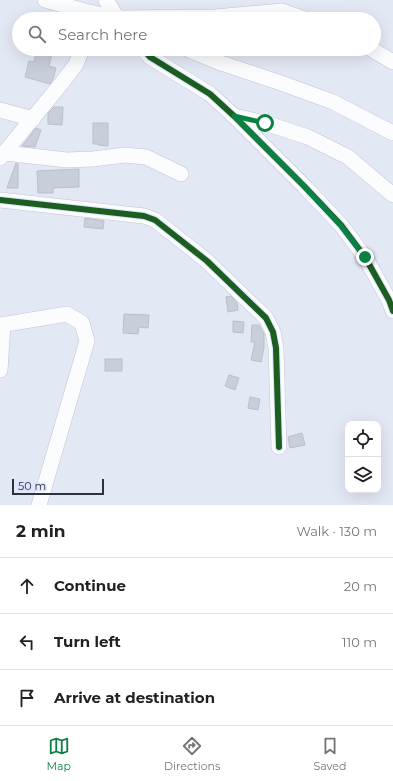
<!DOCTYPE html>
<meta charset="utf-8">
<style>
:root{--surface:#fff;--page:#f6f6f6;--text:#202124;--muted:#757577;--line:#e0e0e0;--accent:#0b8043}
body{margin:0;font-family:Montserrat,sans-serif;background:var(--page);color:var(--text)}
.controls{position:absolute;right:12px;bottom:12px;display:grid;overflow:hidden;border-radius:8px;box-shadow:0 4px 16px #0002}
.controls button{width:36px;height:36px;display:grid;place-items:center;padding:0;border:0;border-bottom:1px solid var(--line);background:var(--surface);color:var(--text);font:20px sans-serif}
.scale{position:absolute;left:12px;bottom:10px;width:92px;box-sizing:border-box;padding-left:4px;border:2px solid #2d3242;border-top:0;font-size:11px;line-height:14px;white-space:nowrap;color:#2d3242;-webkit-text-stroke:3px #dbe4fd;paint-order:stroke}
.stop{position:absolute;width:12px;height:12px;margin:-9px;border:3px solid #0b8043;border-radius:50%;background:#fff}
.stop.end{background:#0b8043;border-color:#fff;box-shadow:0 1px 4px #0008}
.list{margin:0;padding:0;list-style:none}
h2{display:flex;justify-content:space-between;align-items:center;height:52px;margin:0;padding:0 16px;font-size:17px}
h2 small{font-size:13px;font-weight:400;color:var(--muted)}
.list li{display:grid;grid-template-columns:26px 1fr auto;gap:12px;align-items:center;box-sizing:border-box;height:56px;padding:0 16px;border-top:1px solid var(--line)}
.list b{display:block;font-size:15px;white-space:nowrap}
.list em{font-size:13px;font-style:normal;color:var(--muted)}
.icon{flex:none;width:22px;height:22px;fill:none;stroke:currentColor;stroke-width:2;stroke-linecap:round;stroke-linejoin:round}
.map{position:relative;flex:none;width:393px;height:505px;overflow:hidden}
.search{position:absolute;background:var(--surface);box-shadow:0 4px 16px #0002;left:12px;right:12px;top:12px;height:44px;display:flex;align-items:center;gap:10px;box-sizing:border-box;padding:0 14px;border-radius:22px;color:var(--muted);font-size:15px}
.sheet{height:220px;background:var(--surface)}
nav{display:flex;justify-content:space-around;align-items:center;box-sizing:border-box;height:56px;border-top:1px solid var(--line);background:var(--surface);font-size:11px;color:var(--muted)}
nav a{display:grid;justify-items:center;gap:2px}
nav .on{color:var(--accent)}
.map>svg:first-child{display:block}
</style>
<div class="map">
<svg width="393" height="505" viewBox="0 0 393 505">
<rect width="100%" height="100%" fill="#e3e8f5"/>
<!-- building -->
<g fill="#c9cedb" stroke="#babfcc">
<polygon points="37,49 53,49 49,66 56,68 53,79 50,84 25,77 29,61 34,62"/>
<polygon points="54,107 63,107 62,125 48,124 48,113"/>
<polygon points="93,123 108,123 108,146 98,145 98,144 93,144"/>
<polygon points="36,128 41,130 35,147 22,146"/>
<polygon points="16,163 18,164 18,188 7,188"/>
<polygon points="79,169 79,187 53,188 53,193 38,193 37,171"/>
<polygon points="85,218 104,221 103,229 84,227"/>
<polygon points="231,296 237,303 238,310 228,312 226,297"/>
<polygon points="124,314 149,315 148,328 139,327 138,334 123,333"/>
<polygon points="233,321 244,322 243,333 233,332"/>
<polygon points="252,325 259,325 264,334 264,348 261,362 251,360 255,342 251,342"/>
<rect x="105" y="359" width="17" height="12"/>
<polygon points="229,375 239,378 235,390 225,386"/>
<polygon points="250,397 260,399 258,410 248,408"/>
<polygon points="302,433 305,445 290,448 288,437"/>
</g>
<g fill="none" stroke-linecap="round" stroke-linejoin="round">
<!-- minor casing -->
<g stroke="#c0c5d2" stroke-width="16">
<g id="minor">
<polyline points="45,0 85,11 117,18 215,17 282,11 305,19"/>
<polyline points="106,0 118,19"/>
<polyline points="143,49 150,57 210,94 234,116 304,186 341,225 365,257 389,300 393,311"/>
<polyline points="187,49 221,63 281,83 333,102 393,133"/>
<polyline points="371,49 393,62"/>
<polyline points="0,110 33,119"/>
<polyline points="234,116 265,123 308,137 348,157 393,195"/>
<polyline points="5,153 67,160 93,159 125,155 146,157 181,174"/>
<polyline points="0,158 61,84 76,64 82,49"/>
<polyline points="0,200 144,216 155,220 207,261 266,318 273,332 276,348 279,447"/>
<polyline points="0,325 67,314 82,323 87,341 39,505"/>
<polyline points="0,370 3,325"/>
</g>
</g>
<!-- minor -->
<use href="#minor" stroke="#fbfcfe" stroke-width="15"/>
<!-- cycleway casing -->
<g stroke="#dbe4fd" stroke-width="8">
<g id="cycleway">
<polyline points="143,49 150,57 210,94 234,116 304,186 341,225 365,257 389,300 393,311"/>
<polyline points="0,200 144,216 155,220 207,261 266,318 273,332 276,348 279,447"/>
</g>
</g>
<!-- cycleway -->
<use href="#cycleway" stroke="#1b5e20" stroke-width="6"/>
</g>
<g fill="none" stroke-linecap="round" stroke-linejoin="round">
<!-- route -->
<polyline stroke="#0b8043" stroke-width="5" points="265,123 234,116 304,186 340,225 365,257"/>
</g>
</svg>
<div class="controls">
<button><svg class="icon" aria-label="locate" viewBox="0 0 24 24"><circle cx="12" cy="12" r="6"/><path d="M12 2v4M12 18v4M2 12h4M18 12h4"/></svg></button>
<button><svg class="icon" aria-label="layers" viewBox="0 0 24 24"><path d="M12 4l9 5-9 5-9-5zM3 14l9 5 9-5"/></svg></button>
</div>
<div class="scale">50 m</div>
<div class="stop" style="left:265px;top:123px"></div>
<div class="stop end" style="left:365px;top:257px"></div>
<div class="search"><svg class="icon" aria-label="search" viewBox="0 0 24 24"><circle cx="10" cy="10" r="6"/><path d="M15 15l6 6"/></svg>Search here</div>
</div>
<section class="sheet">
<h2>2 min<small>Walk · 130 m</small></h2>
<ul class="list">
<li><svg class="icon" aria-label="ahead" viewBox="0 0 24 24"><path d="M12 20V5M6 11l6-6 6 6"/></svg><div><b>Continue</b></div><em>20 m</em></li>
<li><svg class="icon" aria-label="left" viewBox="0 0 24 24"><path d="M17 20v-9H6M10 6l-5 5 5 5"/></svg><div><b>Turn left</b></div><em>110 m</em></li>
<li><svg class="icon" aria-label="arrive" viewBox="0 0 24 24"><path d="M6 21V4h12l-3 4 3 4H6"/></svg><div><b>Arrive at destination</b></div></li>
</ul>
</section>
<nav>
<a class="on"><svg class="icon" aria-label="map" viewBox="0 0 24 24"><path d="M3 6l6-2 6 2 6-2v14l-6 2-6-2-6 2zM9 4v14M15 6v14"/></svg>Map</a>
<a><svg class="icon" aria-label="directions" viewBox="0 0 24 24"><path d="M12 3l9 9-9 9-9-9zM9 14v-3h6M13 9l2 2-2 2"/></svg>Directions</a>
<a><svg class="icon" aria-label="saved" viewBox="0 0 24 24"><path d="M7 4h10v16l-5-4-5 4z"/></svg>Saved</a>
</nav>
